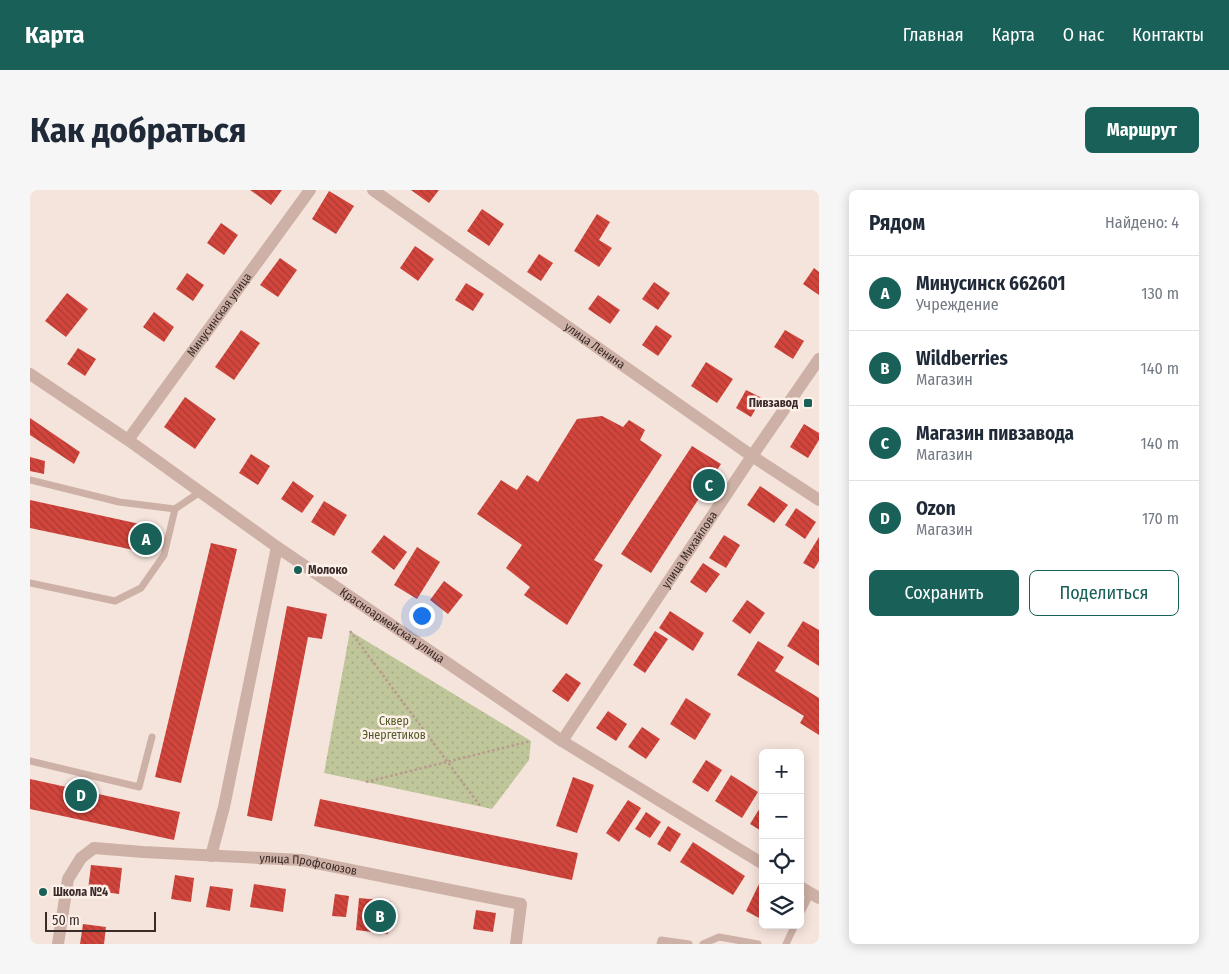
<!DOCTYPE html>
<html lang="ru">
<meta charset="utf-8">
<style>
:root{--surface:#fff;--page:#f6f6f7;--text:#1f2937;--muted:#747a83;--line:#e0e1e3;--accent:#186058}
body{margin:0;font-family:"Fira Sans Condensed",sans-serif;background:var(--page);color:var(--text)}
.controls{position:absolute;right:15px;bottom:15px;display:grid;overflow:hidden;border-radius:8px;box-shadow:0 2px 12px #0003}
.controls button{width:45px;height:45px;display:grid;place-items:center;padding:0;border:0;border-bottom:1px solid var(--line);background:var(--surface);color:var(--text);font:25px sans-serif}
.scale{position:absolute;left:15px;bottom:12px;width:111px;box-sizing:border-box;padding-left:5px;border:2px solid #3a2a28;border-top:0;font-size:14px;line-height:18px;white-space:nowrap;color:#3a2a28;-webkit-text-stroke:4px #fcf0e9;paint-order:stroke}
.you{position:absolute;left:391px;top:425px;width:18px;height:18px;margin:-12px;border:4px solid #fff;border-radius:50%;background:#1a73e8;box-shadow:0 0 0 8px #1a73e833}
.badge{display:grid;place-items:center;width:32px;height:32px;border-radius:50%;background:var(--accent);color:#fff;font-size:16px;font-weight:700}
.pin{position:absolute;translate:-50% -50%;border:2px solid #fff;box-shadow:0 1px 5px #0006}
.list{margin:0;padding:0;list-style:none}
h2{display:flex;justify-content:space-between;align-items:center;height:65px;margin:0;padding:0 20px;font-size:21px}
h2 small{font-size:16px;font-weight:400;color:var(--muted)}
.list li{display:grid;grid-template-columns:32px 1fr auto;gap:15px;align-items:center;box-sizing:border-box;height:75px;padding:0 20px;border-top:1px solid var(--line)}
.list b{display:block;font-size:19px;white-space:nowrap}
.list p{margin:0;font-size:16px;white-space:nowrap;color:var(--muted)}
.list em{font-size:16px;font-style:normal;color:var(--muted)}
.actions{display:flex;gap:10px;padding:15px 20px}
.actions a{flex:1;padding:11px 0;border:1px solid var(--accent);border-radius:8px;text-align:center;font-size:18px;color:var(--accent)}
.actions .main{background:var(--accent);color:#fff}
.icon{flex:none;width:28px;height:28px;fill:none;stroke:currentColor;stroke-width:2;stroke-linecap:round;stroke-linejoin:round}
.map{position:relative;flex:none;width:789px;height:754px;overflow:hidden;border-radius:8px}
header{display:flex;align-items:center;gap:30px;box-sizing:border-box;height:70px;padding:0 25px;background:var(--accent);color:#fff}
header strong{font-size:24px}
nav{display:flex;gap:28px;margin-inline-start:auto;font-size:18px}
.intro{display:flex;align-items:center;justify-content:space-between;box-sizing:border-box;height:120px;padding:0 30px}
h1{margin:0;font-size:35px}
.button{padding:12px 22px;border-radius:8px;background:var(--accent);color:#fff;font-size:18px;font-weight:700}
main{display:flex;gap:30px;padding:0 30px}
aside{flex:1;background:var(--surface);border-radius:8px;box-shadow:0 2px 12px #0003}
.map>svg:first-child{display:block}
</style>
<header>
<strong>Карта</strong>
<nav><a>Главная</a><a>Карта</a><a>О нас</a><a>Контакты</a></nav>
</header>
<div class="intro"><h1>Как добраться</h1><a class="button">Маршрут</a></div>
<main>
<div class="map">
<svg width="789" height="754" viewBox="0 0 789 754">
<defs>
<pattern id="park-dots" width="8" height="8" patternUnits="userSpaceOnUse" patternTransform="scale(1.25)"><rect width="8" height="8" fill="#bfc69a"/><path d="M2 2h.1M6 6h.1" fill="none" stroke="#a5aa85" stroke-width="1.8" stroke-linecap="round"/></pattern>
<pattern id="building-back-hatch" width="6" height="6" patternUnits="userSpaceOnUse" patternTransform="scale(1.25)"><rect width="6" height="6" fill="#d2453c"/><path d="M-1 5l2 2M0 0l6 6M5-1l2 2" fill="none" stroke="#ab3a32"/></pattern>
</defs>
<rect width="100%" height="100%" fill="#f5e4dc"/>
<!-- park -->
<polygon fill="url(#park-dots)" points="320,441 501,551 499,570 462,619 294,583"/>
<!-- building -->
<g fill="url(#building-back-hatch)">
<polygon points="220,0 252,0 241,15"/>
<polygon points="381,0 409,0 399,13"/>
<polygon points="299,1 324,16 306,44 282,29"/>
<polygon points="452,19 474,34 459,56 437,41"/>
<polygon points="567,24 580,32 569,50 582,58 569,77 544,61"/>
<polygon points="191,33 208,45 194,65 177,53"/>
<polygon points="385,56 404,69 388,91 370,78"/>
<polygon points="509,64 523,73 511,91 497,82"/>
<polygon points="250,68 267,80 248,107 230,95"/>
<polygon points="784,78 789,82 789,105 773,94"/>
<polygon points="157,83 174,95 163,111 146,99"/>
<polygon points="624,92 640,103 628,120 612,109"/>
<polygon points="436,93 454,104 443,121 425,110"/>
<polygon points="37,103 58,119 36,147 15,131"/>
<polygon points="568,105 590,120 580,134 558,119"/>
<polygon points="124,122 144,137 134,152 113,137"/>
<polygon points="626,135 642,146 628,166 612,155"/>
<polygon points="211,140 230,153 204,190 185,177"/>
<polygon points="755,140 774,151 763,169 744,157"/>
<polygon points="48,158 66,169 55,186 37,174"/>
<polygon points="676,172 703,189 687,213 661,196"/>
<polygon points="716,200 732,208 721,227 706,218"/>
<polygon points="155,207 186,229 165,259 134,237"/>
<polygon points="572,226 593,237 599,230 615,240 610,250 632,265 564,370 573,375 537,435 494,405 500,397 476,378 492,355 447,324 471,290 487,300 497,285 508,292 547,229"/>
<polygon points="0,228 50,262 44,274 0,245"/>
<polygon points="774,234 789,243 789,250 778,268 760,257"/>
<polygon points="662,256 691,274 621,383 591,364"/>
<polygon points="221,264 240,276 228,295 209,283"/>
<polygon points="0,267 15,271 14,284 0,281"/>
<polygon points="263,291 284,306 272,323 251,309"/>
<polygon points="730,296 758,315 744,333 717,315"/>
<polygon points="0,310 119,336 113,362 0,338"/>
<polygon points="294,311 317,325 304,346 281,332"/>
<polygon points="766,318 786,332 775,349 755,335"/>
<polygon points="354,345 377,362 364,380 341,362"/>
<polygon points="694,345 710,355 696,378 679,368"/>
<polygon points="789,347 789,371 784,379 773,373"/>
<polygon points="181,353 207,359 151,593 125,587"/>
<polygon points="387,357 410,372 387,409 364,395"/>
<polygon points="673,373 690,384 676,403 660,392"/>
<polygon points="414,391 433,405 418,424 400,410"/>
<polygon points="717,410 735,423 720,444 702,431"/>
<polygon points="257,416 297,424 292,449 278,447 242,631 217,626"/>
<polygon points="640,421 674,443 663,461 629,438"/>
<polygon points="773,431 789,440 789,476 757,456"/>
<polygon points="625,441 638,449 615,483 603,475"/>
<polygon points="728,451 754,467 745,481 789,508 789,545 770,533 774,526 707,485"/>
<polygon points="536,483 551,493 538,512 522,501"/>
<polygon points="656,508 681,524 665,550 640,534"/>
<polygon points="578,521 597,534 586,551 566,538"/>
<polygon points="612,537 630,549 616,569 598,557"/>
<polygon points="676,570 692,580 678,602 662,592"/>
<polygon points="701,585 728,602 712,628 685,611"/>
<polygon points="543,587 564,595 547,643 526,636"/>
<polygon points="0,589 150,622 144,650 0,619"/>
<polygon points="290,609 548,663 542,690 284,636"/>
<polygon points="598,610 611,618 589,652 576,643"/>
<polygon points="733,613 733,642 720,634"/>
<polygon points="616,622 631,632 620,648 605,639"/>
<polygon points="638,636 651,644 640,662 627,654"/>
<polygon points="663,652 715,686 703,705 650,672"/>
<polygon points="61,675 92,678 89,704 58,700"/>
<polygon points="145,685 164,688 161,712 141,709"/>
<polygon points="224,694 256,699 253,722 220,717"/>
<polygon points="729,694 733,696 733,730 716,721"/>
<polygon points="180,696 203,699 200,721 176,717"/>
<polygon points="305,704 319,706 316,727 302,726"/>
<polygon points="329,708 361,711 358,744 326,740"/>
<polygon points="446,720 466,723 463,742 443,739"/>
<polygon points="53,734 76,737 74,754 50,754"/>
</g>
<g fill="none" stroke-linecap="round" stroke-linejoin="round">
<!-- path -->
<g stroke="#ba9a90" stroke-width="2.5" stroke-dasharray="2.5 2.5" stroke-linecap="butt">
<polyline points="320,441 451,617"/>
<polyline points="336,592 501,551"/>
</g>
<!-- lane -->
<g stroke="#ceb1a6" stroke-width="7">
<polyline points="0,290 89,312 145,319 170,302"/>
<polyline points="0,393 85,411 111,398 134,365 145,319"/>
<polyline points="0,571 109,597 122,547"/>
<polyline points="770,724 781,703"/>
<polyline points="630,754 631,750 659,754"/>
<polyline points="673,754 689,747 728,754"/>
<polyline points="756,754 765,735"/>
</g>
<!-- street -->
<g stroke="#ceb1a6" stroke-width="12">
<path id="s1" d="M343 0 722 266 789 310"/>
<path id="s2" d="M0 184 98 250 247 357 532 551 733 674"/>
<path id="s3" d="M98 250 280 0"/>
<path id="s4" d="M532 551 722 266 789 169"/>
<polyline points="181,666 194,617 247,357"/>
<polyline points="770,697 789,708"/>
<path id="s5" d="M28 754 38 689 51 668 64 658 113 662 271 670 491 714 486 754"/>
</g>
</g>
<!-- markers -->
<g fill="#186058" stroke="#fcf0e9" stroke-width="2">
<rect x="773" y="208" width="10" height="10" rx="2.5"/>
<circle cx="268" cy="380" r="5"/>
<circle cx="13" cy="702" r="5"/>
</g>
<g text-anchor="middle" stroke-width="5" stroke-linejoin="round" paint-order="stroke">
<!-- street labels -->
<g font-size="12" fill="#3a2a28" stroke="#fcf0e9">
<text dy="4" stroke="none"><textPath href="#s3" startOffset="155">Минусинская улица</textPath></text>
<text dy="4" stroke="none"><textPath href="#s1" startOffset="271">улица Ленина</textPath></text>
<text dy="4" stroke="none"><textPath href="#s4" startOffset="230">улица Михайлова</textPath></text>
<text dy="4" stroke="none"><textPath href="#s2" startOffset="441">Красноармейская улица</textPath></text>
<text dy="4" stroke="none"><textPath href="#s5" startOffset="322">улица Профсоюзов</textPath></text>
</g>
<!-- poi labels -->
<g font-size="12" font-weight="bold" fill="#3a2a28" stroke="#fcf0e9" text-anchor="start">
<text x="768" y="217" text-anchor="end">Пивзавод</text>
<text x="278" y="384">Молоко</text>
<text x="23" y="706">Школа №4</text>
</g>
<!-- park labels -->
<g font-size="12" fill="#525b29" stroke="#fcf0e9">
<text x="364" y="535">Сквер<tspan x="364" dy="14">Энергетиков</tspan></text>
</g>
</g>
</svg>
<div class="controls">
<button>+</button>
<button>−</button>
<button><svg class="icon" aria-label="locate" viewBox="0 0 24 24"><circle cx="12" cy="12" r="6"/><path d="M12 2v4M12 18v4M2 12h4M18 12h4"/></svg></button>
<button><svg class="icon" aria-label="layers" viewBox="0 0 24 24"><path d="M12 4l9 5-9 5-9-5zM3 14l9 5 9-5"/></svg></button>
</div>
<div class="scale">50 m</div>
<div class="you"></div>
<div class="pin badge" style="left:116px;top:349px">A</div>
<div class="pin badge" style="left:350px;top:726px">B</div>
<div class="pin badge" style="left:679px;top:295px">C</div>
<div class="pin badge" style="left:51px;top:605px">D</div>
</div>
<aside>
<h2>Рядом<small>Найдено: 4</small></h2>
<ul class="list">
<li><span class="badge">A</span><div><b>Минусинск 662601</b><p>Учреждение</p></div><em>130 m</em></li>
<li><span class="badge">B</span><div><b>Wildberries</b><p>Магазин</p></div><em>140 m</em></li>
<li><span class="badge">C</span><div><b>Магазин пивзавода</b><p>Магазин</p></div><em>140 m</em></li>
<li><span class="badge">D</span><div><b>Ozon</b><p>Магазин</p></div><em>170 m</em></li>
</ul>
<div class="actions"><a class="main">Сохранить</a><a>Поделиться</a></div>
</aside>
</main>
